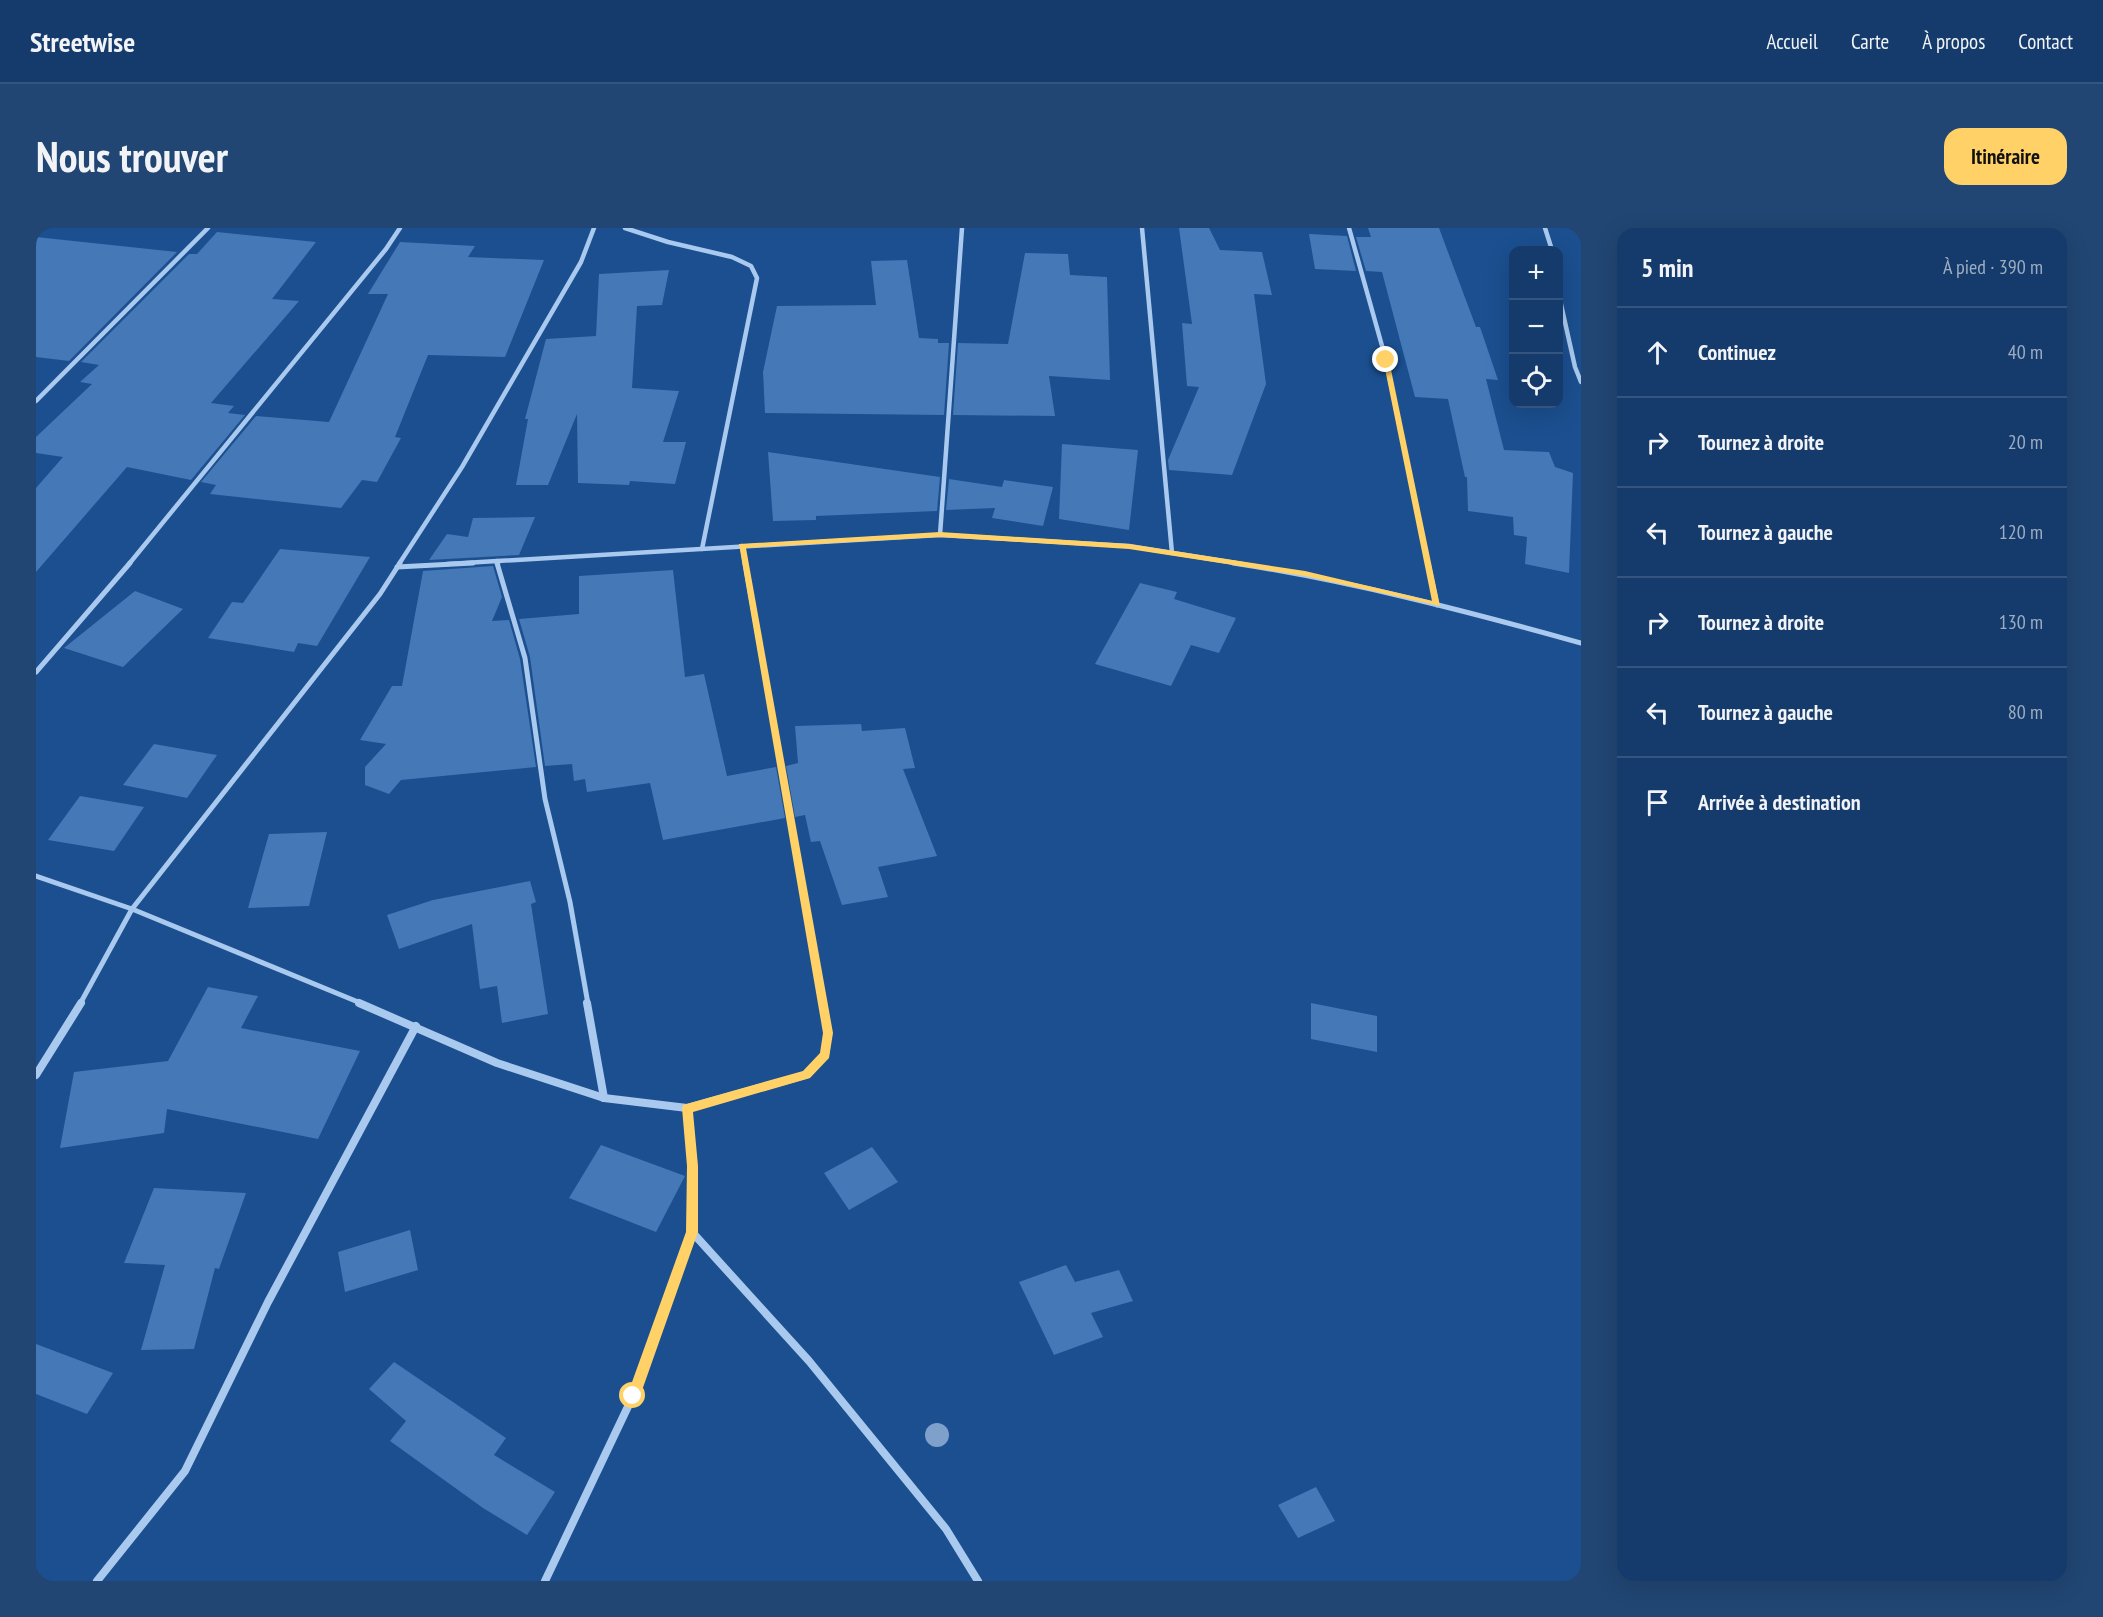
<!DOCTYPE html>
<html lang="fr">
<meta charset="utf-8">
<style>
:root{--surface:#143b6b;--page:#214673;--text:#f1f3f6;--muted:#9dadc1;--line:#33557e;--accent:#ffd166}
body{margin:0;font-family:"PT Sans Narrow",sans-serif;background:var(--page);color:var(--text)}
.controls{position:absolute;right:18px;top:18px;display:grid;overflow:hidden;border-radius:12px;box-shadow:0 6px 24px #0002}
.controls button{width:54px;height:54px;display:grid;place-items:center;padding:0;border:0;border-bottom:2px solid var(--line);background:var(--surface);color:var(--text);font:30px sans-serif}
.stop{position:absolute;width:18px;height:18px;margin:-14px;border:4px solid #ffd166;border-radius:50%;background:#fff}
.stop.end{background:#ffd166;border-color:#fff;box-shadow:0 2px 6px #0008}
.list{margin:0;padding:0;list-style:none}
h2{display:flex;justify-content:space-between;align-items:center;height:78px;margin:0;padding:0 24px;font-size:26px}
h2 small{font-size:20px;font-weight:400;color:var(--muted)}
.list li{display:grid;grid-template-columns:39px 1fr auto;gap:18px;align-items:center;box-sizing:border-box;height:90px;padding:0 24px;border-top:2px solid var(--line)}
.list b{display:block;font-size:22px;white-space:nowrap}
.list em{font-size:20px;font-style:normal;color:var(--muted)}
.icon{flex:none;width:33px;height:33px;fill:none;stroke:currentColor;stroke-width:2;stroke-linecap:round;stroke-linejoin:round}
.map{position:relative;flex:none;width:1545px;height:1353px;overflow:hidden;border-radius:18px}
header{display:flex;align-items:center;gap:36px;box-sizing:border-box;height:84px;padding:0 30px;background:var(--surface);border-bottom:2px solid var(--line)}
header strong{font-size:28px}
nav{display:flex;gap:33px;margin-inline-start:auto;font-size:21px}
.intro{display:flex;align-items:center;justify-content:space-between;box-sizing:border-box;height:144px;padding:0 36px}
h1{margin:0;font-size:42px}
.button{padding:15px 27px;border-radius:18px;background:var(--accent);color:#111;font-size:21px;font-weight:700}
main{display:flex;gap:36px;padding:0 36px}
aside{flex:1;background:var(--surface);border-radius:18px;box-shadow:0 6px 24px #0002}
.map>svg:first-child{display:block}
</style>
<header>
<strong>Streetwise</strong>
<nav><a>Accueil</a><a>Carte</a><a>À propos</a><a>Contact</a></nav>
</header>
<div class="intro"><h1>Nous trouver</h1><a class="button">Itinéraire</a></div>
<main>
<div class="map">
<svg width="1545" height="1353" viewBox="0 0 1545 1353">
<rect width="100%" height="100%" fill="#1b4f8f"/>
<!-- building -->
<g fill="#4478b7">
<polygon points="1143,0 1173,0 1184,22 1226,24 1236,67 1218,66 1230,156 1196,247 1133,242 1132,232 1163,159 1151,158 1146,95 1156,96"/>
<polygon points="1332,0 1403,0 1440,99 1444,99 1462,152 1450,151 1468,222 1513,224 1519,239 1537,245 1533,345 1489,336 1491,309 1478,307 1477,289 1432,283 1431,249 1429,249 1412,171 1379,169 1346,44 1330,43 1320,9 1335,9"/>
<polygon points="181,4 280,14 236,71 263,73 175,175 198,178 192,185 209,187 155,252 91,239 0,344 0,260 27,229 0,225 0,209 56,156 44,154 63,137 45,134 153,26 161,26"/>
<polygon points="1273,6 1311,8 1320,43 1279,41"/>
<polygon points="0,9 141,24 33,133 0,129"/>
<polygon points="364,14 439,18 432,29 508,32 469,129 392,127 359,209 365,210 341,254 326,252 305,280 174,266 180,257 165,254 220,188 293,194 352,66 332,66"/>
<polygon points="989,25 1032,26 1034,47 1071,49 1074,152 1013,148 1019,188 917,187 922,115 972,116"/>
<polygon points="871,32 883,110 902,111 902,115 913,115 908,187 729,185 727,144 741,78 840,77 835,33"/>
<polygon points="633,42 626,77 601,78 596,160 643,163 627,214 650,214 639,256 594,253 593,257 542,255 541,186 512,257 480,257 492,191 489,191 510,111 560,108 563,46"/>
<polygon points="1026,216 1102,222 1093,302 1023,291"/>
<polygon points="732,224 904,249 901,283 780,288 780,292 737,293"/>
<polygon points="913,251 966,259 968,252 1017,259 1007,298 956,290 959,280 910,282"/>
<polygon points="499,289 483,327 393,332 411,306 432,309 437,290"/>
<polygon points="244,321 334,329 281,418 262,415 258,424 172,410 196,374 207,375"/>
<polygon points="457,338 466,369 456,393 473,392 484,431 500,539 365,552 353,566 329,557 329,539 350,516 324,512 356,458 366,458 387,343"/>
<polygon points="637,342 649,449 668,446 691,548 740,539 749,590 627,612 614,555 551,564 549,551 538,553 536,536 509,538 494,429 483,391 543,386 543,348"/>
<polygon points="1104,355 1141,364 1138,371 1200,390 1183,425 1155,417 1135,458 1059,436"/>
<polygon points="99,363 147,381 87,439 28,420"/>
<polygon points="825,496 826,503 869,500 879,540 867,541 901,628 842,639 852,669 806,677 784,613 775,614 769,587 759,589 750,538 762,535 759,498"/>
<polygon points="118,516 181,527 151,570 87,557"/>
<polygon points="44,568 108,579 78,623 12,612"/>
<polygon points="291,604 273,678 212,680 233,606"/>
<polygon points="494,653 500,674 495,676 512,786 466,795 461,758 444,761 436,696 363,721 351,687 397,672"/>
<polygon points="172,759 222,768 205,800 324,823 282,911 131,881 128,905 24,920 38,844 132,833"/>
<polygon points="1275,775 1341,788 1341,824 1275,811"/>
<polygon points="565,917 649,948 620,1004 533,970"/>
<polygon points="836,919 862,954 813,982 788,945"/>
<polygon points="118,960 210,965 183,1041 179,1040 158,1121 105,1122 129,1037 88,1035"/>
<polygon points="374,1002 382,1042 309,1064 302,1024"/>
<polygon points="1030,1037 1039,1054 1083,1042 1097,1073 1055,1085 1067,1109 1018,1127 983,1054"/>
<polygon points="0,1116 77,1145 51,1186 0,1166"/>
<polygon points="358,1134 470,1210 458,1227 519,1264 491,1307 447,1280 354,1213 370,1193 333,1161"/>
<polygon points="1280,1259 1299,1293 1262,1310 1242,1277"/>
</g>
<g fill="none" stroke-linecap="round" stroke-linejoin="round">
<!-- street-far2 -->
<g stroke="#a9c9ee" stroke-width="4.5">
<polyline points="589,0 632,14 696,29 715,38 721,50 666,321"/>
<polyline points="1106,0 1136,325"/>
<polyline points="1313,0 1350,132 1392,336"/>
<polyline points="1509,0 1516,22"/>
<polyline points="1522,63 1539,139 1545,154"/>
<polyline points="0,173 172,0"/>
<polyline points="904,307 926,0"/>
<polyline points="706,318 709,336"/>
<polyline points="461,333 462,336"/>
<polyline points="93,336 350,21 364,0"/>
<polyline points="363,336 426,239 545,34 558,0"/>
<polyline points="411,336 904,307 1093,318 1206,336"/>
</g>
<!-- street-far1 -->
<g stroke="#a9c9ee" stroke-width="5">
<polyline points="461,335 489,430 509,571 534,674 552,776"/>
<polyline points="709,335 787,776"/>
<path d="M1197 335C1315 353 1430 383 1545 415"/>
<polyline points="1392,335 1401,377"/>
<polyline points="361,339 437,335"/>
<polyline points="0,444 94,335"/>
<polyline points="0,648 96,681 327,776"/>
<polyline points="44,776 96,681 344,366 364,335"/>
</g>
<!-- street -->
<g stroke="#a9c9ee" stroke-width="8">
<polyline points="323,775 461,835 568,870 651,880 770,847 789,827 792,805 787,775"/>
<polyline points="551,775 568,870"/>
<polyline points="0,847 45,775"/>
<polyline points="656,1004 773,1133 910,1301 942,1353"/>
<polyline points="61,1353 149,1243 232,1074 380,798"/>
<polyline points="509,1353 597,1168 656,1004 657,938 651,880"/>
</g>
</g>
<!-- trees -->
<circle fill="#7ea0ca" cx="901" cy="1207" r="12"/>
<!-- route -->
<polygon fill="#ffd166" points="1347,131 1353,132 1404,378 1269,348 1093,321 904,309 710,320 797,805 793,830 774,850 657,884 662,938 662,1004 604,1168 602,1173 597,1175 593,1173 591,1168 650,1004 651,938 646,880 647,877 767,843 784,825 787,805 703,316 904,304 1093,316 1269,343 1396,373"/>
</svg>
<div class="controls">
<button>+</button>
<button>−</button>
<button><svg class="icon" aria-label="locate" viewBox="0 0 24 24"><circle cx="12" cy="12" r="6"/><path d="M12 2v4M12 18v4M2 12h4M18 12h4"/></svg></button>
</div>
<div class="stop" style="left:597px;top:1168px"></div>
<div class="stop end" style="left:1350px;top:132px"></div>
</div>
<aside>
<h2>5 min<small>À pied · 390 m</small></h2>
<ul class="list">
<li><svg class="icon" aria-label="ahead" viewBox="0 0 24 24"><path d="M12 20V5M6 11l6-6 6 6"/></svg><div><b>Continuez</b></div><em>40 m</em></li>
<li><svg class="icon" aria-label="right" viewBox="0 0 24 24"><path d="M7 20v-9h11M14 6l5 5-5 5"/></svg><div><b>Tournez à droite</b></div><em>20 m</em></li>
<li><svg class="icon" aria-label="left" viewBox="0 0 24 24"><path d="M17 20v-9H6M10 6l-5 5 5 5"/></svg><div><b>Tournez à gauche</b></div><em>120 m</em></li>
<li><svg class="icon" aria-label="right" viewBox="0 0 24 24"><path d="M7 20v-9h11M14 6l5 5-5 5"/></svg><div><b>Tournez à droite</b></div><em>130 m</em></li>
<li><svg class="icon" aria-label="left" viewBox="0 0 24 24"><path d="M17 20v-9H6M10 6l-5 5 5 5"/></svg><div><b>Tournez à gauche</b></div><em>80 m</em></li>
<li><svg class="icon" aria-label="arrive" viewBox="0 0 24 24"><path d="M6 21V4h12l-3 4 3 4H6"/></svg><div><b>Arrivée à destination</b></div></li>
</ul>
</aside>
</main>
